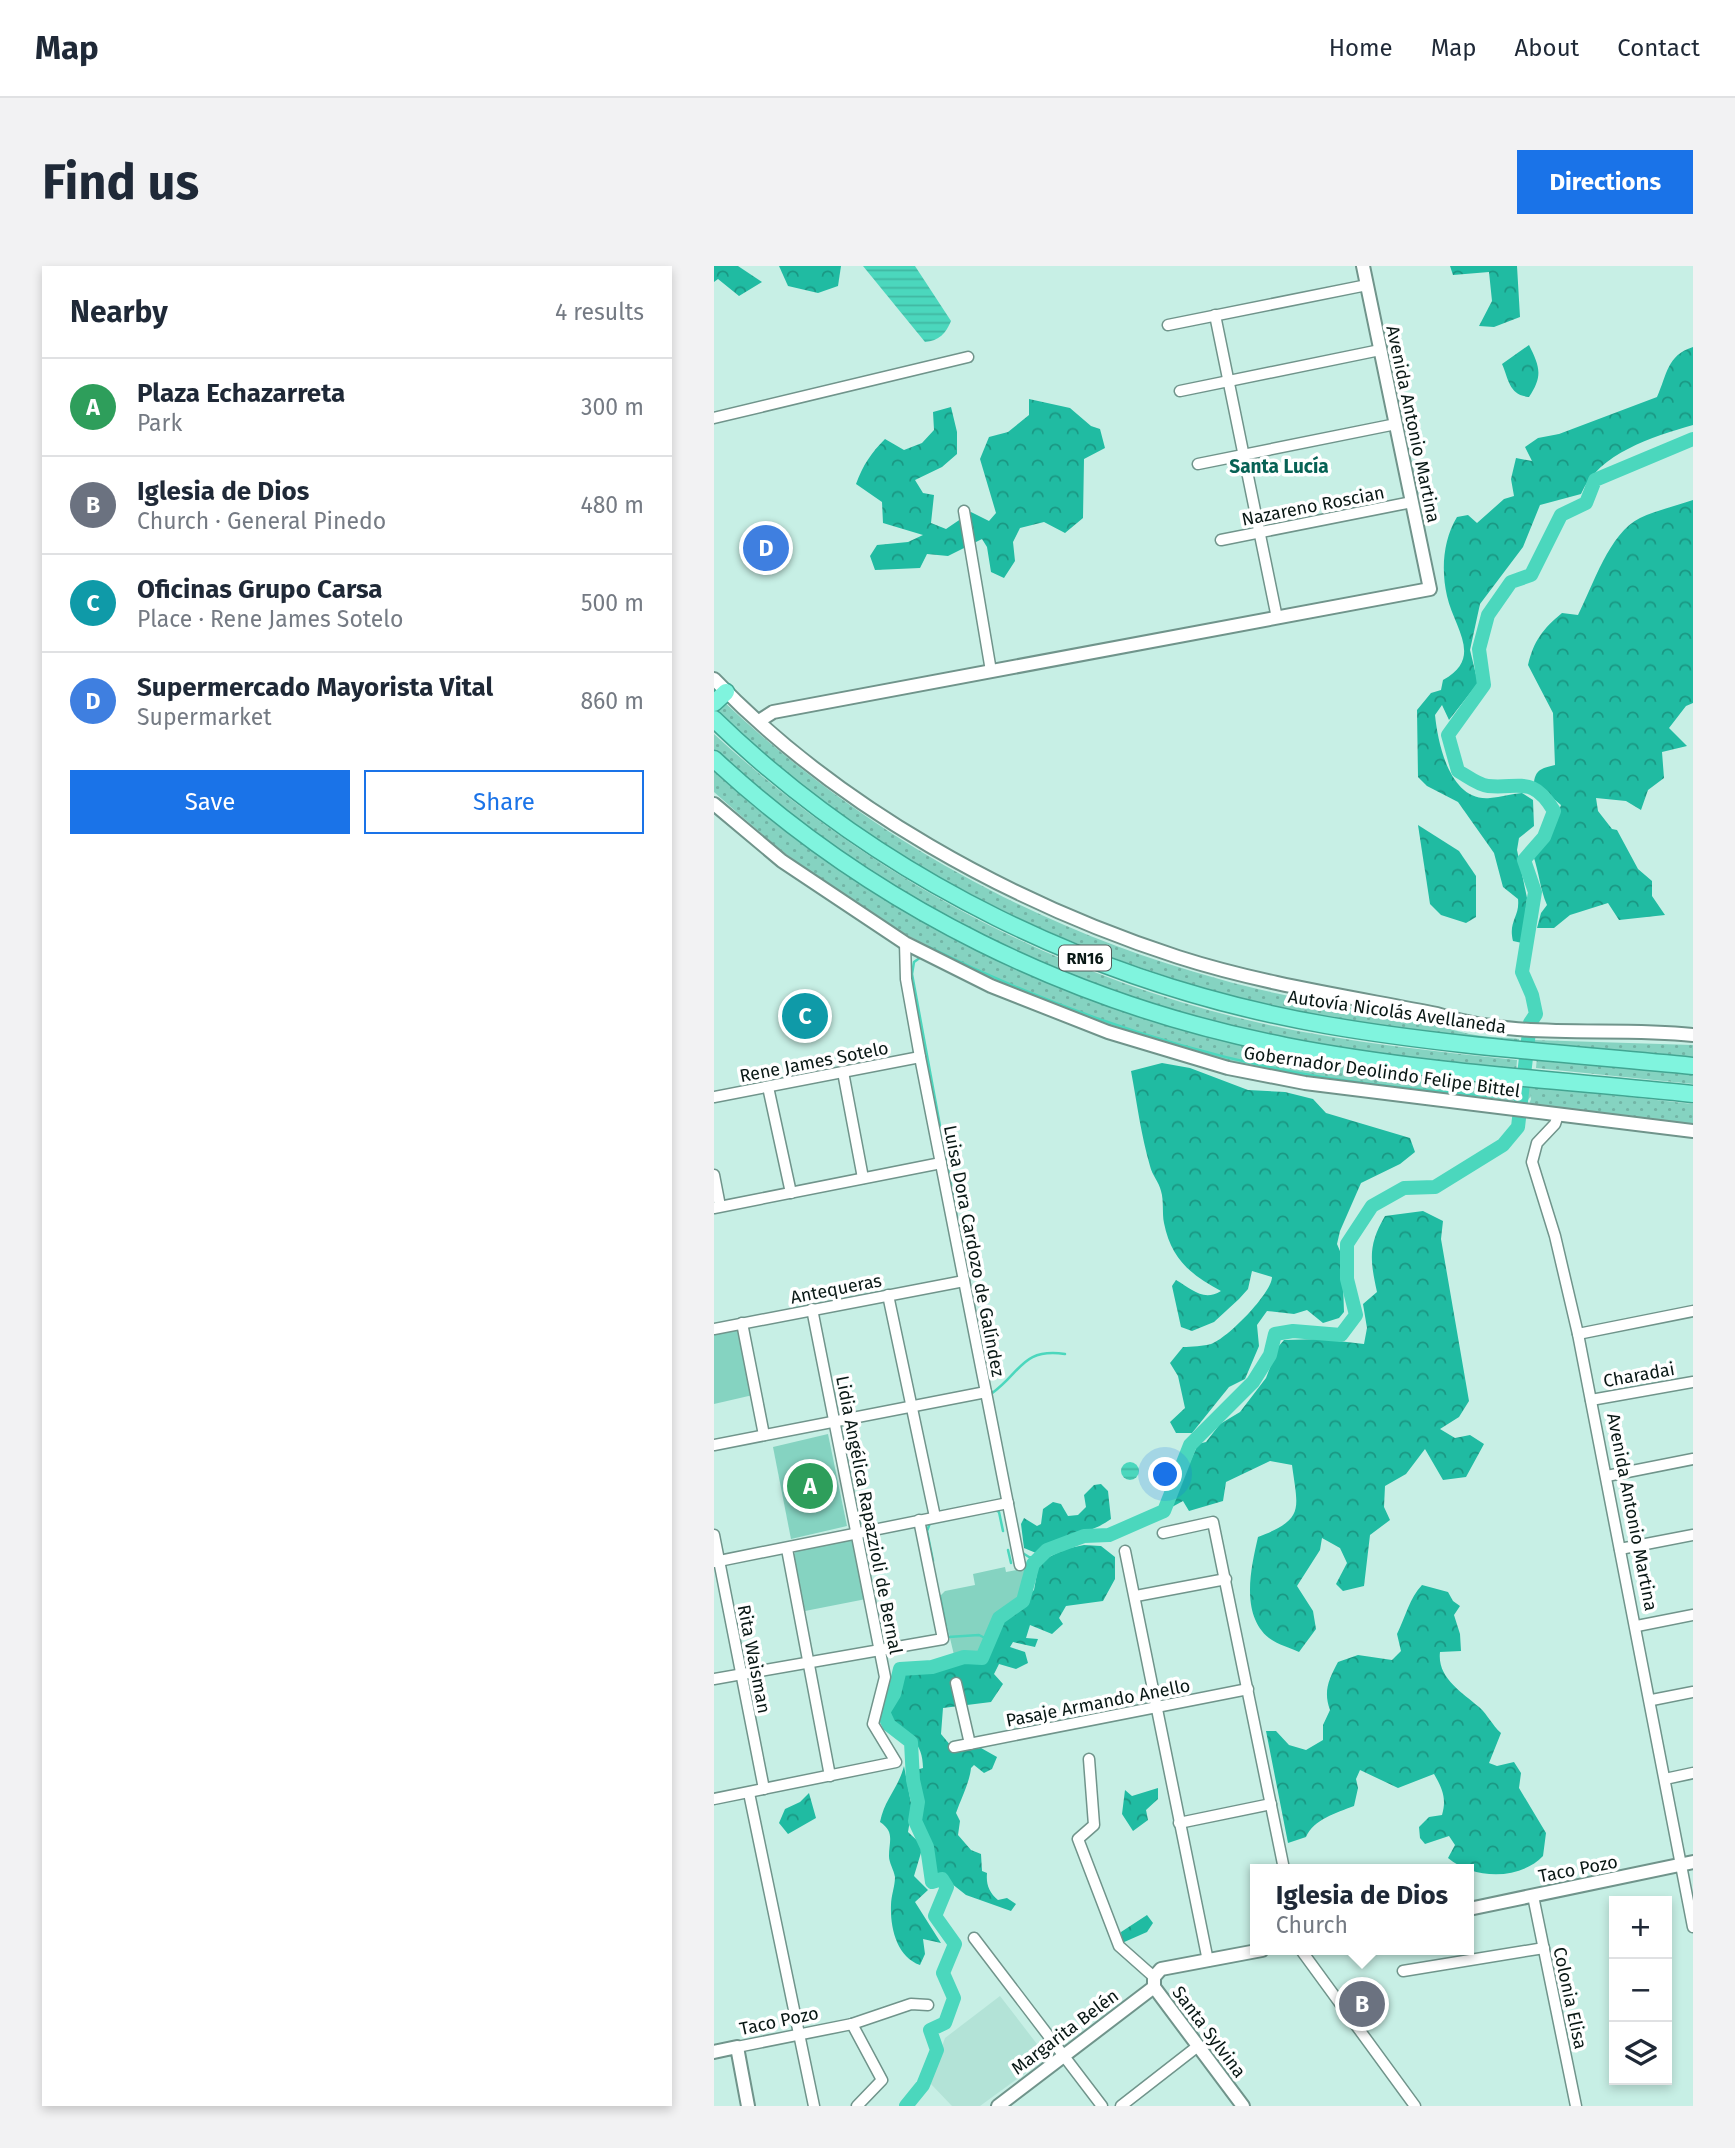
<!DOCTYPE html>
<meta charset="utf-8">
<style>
:root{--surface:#fff;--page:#f2f2f3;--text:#1f2937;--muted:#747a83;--line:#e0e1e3;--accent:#1a73e8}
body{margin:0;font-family:"Fira Sans",sans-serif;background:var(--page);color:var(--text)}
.controls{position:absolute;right:21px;bottom:21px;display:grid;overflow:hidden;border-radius:0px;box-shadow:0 4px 10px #0003}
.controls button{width:63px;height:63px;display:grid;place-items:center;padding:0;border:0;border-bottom:2px solid var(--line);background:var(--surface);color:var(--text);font:35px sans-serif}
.you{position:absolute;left:452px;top:1209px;width:24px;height:24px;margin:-18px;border:5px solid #fff;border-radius:50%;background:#1a73e8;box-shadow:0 0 0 10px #1a73e833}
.badge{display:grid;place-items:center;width:46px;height:46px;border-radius:50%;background:var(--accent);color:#fff;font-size:23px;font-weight:700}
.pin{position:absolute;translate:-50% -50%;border:4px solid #fff;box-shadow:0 2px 7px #0006}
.popup{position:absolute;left:536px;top:1598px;width:224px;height:91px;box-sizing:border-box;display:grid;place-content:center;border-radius:0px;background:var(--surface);filter:drop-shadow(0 2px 5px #0005);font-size:23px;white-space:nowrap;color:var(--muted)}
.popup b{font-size:26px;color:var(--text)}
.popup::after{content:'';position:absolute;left:50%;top:100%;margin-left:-14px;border:14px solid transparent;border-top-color:var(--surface)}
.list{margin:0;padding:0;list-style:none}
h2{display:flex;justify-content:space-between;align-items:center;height:91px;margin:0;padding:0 28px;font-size:30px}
h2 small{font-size:23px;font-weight:400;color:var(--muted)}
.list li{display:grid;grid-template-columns:46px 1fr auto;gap:21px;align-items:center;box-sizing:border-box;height:98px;padding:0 28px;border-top:2px solid var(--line)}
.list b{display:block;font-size:26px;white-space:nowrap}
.list p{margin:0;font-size:23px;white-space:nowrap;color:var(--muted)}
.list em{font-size:23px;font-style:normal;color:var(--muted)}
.actions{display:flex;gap:14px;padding:21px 28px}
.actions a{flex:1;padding:16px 0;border:2px solid var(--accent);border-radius:0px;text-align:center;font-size:24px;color:var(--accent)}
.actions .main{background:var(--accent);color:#fff}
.icon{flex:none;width:38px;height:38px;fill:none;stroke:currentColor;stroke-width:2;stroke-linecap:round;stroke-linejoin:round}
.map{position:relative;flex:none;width:979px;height:1840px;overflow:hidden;border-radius:0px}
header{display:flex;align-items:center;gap:42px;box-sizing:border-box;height:98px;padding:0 35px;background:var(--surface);border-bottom:2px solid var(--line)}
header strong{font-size:33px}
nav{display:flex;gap:38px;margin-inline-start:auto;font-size:24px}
.intro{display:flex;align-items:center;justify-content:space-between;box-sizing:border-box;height:168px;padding:0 42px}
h1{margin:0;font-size:49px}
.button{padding:18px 32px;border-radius:0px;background:var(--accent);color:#fff;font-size:24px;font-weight:700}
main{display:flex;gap:42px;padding:0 42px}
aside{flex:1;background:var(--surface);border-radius:0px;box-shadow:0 4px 10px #0003}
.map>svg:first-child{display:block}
</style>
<header>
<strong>Map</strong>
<nav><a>Home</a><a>Map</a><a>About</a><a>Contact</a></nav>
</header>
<div class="intro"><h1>Find us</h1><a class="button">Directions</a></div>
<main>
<aside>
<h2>Nearby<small>4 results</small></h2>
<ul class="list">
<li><span class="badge" style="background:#2e9e5b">A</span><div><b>Plaza Echazarreta</b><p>Park</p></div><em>300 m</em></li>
<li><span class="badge" style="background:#6b7280">B</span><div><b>Iglesia de Dios</b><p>Church · General Pinedo</p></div><em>480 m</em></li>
<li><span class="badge" style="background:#0f9aa8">C</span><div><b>Oficinas Grupo Carsa</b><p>Place · Rene James Sotelo</p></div><em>500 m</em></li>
<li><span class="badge" style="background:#3f7fe0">D</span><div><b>Supermercado Mayorista Vital</b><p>Supermarket</p></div><em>860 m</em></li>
</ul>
<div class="actions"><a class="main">Save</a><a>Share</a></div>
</aside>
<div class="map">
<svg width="979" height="1840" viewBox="0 0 979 1840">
<defs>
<pattern id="grass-dots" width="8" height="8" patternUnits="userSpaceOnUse" patternTransform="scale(1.75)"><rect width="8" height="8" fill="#85d3c1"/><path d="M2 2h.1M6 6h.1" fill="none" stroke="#72b4a5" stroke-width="1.8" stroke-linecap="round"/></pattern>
<pattern id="forest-crowns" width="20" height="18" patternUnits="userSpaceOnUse" patternTransform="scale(1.75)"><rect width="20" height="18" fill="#20bba2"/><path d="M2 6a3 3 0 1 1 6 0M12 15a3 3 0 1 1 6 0" fill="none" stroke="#1a9783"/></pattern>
<pattern id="wetland-marsh" width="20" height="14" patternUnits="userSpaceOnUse" patternTransform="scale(1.75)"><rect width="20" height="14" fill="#85d3c1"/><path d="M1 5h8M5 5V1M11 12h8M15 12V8" fill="none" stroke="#72b4a5"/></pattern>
<pattern id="water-rules" width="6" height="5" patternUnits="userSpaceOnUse" patternTransform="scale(1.75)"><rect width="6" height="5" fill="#4bd7bd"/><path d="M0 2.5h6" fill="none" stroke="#40b8a2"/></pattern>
</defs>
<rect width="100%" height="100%" fill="#c7efe5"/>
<!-- built -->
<polygon fill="#b3e3d7" points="286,1730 333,1791 266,1840 238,1840 215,1816 231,1772"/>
<!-- grass -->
<g fill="url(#grass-dots)">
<path d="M8 434C147 566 320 663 505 713 572 732 639 742 707 754 721 756 733 763 747 766 766 771 786 771 805 773V778C726 767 640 761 564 742 392 699 242 636 100 528 65 501 31 475 0 442Z"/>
<path d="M0 468C153 609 342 711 546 757 630 776 718 785 803 794L802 807 641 785 499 758 354 711 213 642 82 556 0 486Z"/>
<path d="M0 505C145 641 351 741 545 783 630 800 717 807 802 818L797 830 800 835C723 826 644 821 568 807 408 777 249 712 115 620 74 592 37 559 0 526Z"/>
<polygon points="819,774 979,779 979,794 818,779"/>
<polygon points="823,791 979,807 979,818 822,802"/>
<polygon points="814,820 979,838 979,862 814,841 817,833"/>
</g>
<!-- forest -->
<g fill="url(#forest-crowns)">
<polygon points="0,0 24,0 48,16 25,30 4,13 0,16"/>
<polygon points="65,0 127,0 124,20 104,27 74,20"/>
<polygon points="736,0 803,0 806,51 780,61 765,60 778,35 775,6 739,9"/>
<path d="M815 79C826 101 829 110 815 131 795 129 795 114 788 98Z"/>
<path d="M979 81V159C938 171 885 187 867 228L826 239 809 281 766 338 756 384 764 417 735 454 728 439 721 449C724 478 736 536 776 532 787 531 797 528 808 527L819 534 820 560 805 572 803 584 813 632 808 677 799 675C794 655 806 651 804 633L789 621 780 587 744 536 713 520 704 511 703 444 717 427 727 424 729 414C770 392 740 362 733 330 727 304 729 274 743 251L754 249 763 257 790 233 800 230 797 213 802 192 818 195 811 181 824 172 845 168 943 131C953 109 953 89 979 81Z"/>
<path d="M315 133 356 142 377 160 386 163 391 182 370 193 369 252 351 267 330 256 306 262 299 276 301 295 290 312 277 306 273 281 268 273 234 290 213 288 206 302 161 304 156 290 163 279 194 276 209 269 169 257 168 236 142 218C149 199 157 187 171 173L190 184 208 177 220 164 219 146 237 141 243 166V188L228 201 201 214 209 227 220 229 217 257 232 263 257 246 275 255 282 247 266 193 275 171 294 166 315 149Z"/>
<path d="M979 234V437L972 440 955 462 973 480 948 486 950 512 934 524 927 544 912 535 882 532 884 545 898 563 903 564 924 603 938 615V630L951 649 905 654 894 637 856 649 840 662H823L827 647 833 639C826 623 825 606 819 589L834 575 847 539 820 516C822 502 830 502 841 499L839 447 814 399C820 374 829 363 848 347L864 349C879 320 895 267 926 252 943 244 962 240 979 234Z"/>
<polygon points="704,559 745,585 762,610 762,651 752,657 727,649 716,638"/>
<path d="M448 797 476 802 534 824 571 826 599 833 612 847 696 872 701 886 686 898 647 917 626 965 623 978 628 990 630 1046 625 1052 609 1057 593 1044 580 1048 553 1045 543 1059 545 1080 531 1113 515 1121 478 1167H462L456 1156 471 1142 464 1110 456 1097 469 1081C477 1081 490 1080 497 1078 513 1073 558 1027 558 1011L538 1005 534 1023 525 1033 500 1056 478 1065 467 1061 458 1020 462 1014C478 1023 489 1036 507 1025 477 1009 457 993 450 957 448 947 450 935 447 925 445 916 438 909 436 900 427 869 423 837 417 805Z"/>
<path d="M709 945 729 955 727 973 755 1135 745 1151 726 1163 741 1172 756 1169 770 1178 752 1211 729 1214 711 1183 692 1208 671 1220 670 1241 676 1254 656 1269 650 1320 629 1325 622 1318 633 1297 626 1282 608 1272 606 1284 583 1320 599 1345 602 1363 585 1386C576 1382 563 1378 555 1372 526 1348 537 1302 544 1271 591 1253 584 1244 578 1199L556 1195 512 1216 509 1235 475 1245 469 1235 458 1241 459 1235 484 1178 492 1176 506 1158 526 1146 552 1112 564 1081 570 1074 607 1073 650 1078 653 1062 649 1038 663 1026C656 994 654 979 671 950Z"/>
<path d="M387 1218 394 1225 397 1253C374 1270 344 1269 322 1287L310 1282 307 1258 310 1252 323 1260 327 1258 329 1243 339 1236 347 1238 354 1250 364 1249 372 1241 370 1229 380 1219Z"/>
<path d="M370 1279 387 1280 401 1291V1313L389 1335 352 1340 345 1352 349 1358 338 1368 316 1359 312 1372 324 1373 321 1381 299 1376 296 1381 311 1386 314 1397 302 1403 285 1398 280 1408 289 1418 277 1436 229 1442 227 1468 242 1486 267 1482 283 1491 278 1503 270 1507 260 1499 257 1502C256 1515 247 1533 242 1547L246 1555 244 1569 257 1584 267 1588 268 1605 273 1607C272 1619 275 1626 284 1634L293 1632 302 1638 297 1645 252 1629 228 1610 219 1608 220 1584 205 1556 206 1535 202 1504 209 1502C209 1476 195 1469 176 1455 175 1447 184 1416 186 1405L222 1403 252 1392 260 1395 272 1393 280 1377 284 1360 320 1324 325 1296 351 1283Z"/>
<path d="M708 1319 734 1326 739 1335 746 1340 740 1349 746 1368 747 1385 726 1386C723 1412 748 1426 765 1441 774 1449 778 1459 787 1467L775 1497 783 1500 800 1496 807 1507 805 1522 832 1567 829 1590C805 1615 759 1613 734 1592L741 1579 735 1570 711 1578 706 1572 705 1561 715 1551 728 1549C733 1532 728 1522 720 1508L684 1522 646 1504 642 1513 644 1522 640 1540C622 1547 600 1553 592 1571L574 1577 552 1465H562L575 1479 592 1484 609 1474V1459L616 1444C609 1425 615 1413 624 1396L644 1389 678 1394 687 1385 683 1368C691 1352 696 1331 708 1319Z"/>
<path d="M190 1500 198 1542 194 1566 209 1580 200 1610 214 1624 201 1636 227 1677 209 1673 211 1688 206 1699C183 1691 176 1662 177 1639 177 1630 181 1620 181 1611 180 1604 175 1597 175 1590 175 1575 181 1566 166 1556 171 1532 184 1523 190 1500Z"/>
<polygon points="444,1522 444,1533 432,1544 434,1554 419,1565 408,1548 411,1524 418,1530"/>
<polygon points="95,1527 102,1552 74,1568 65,1557 71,1543 86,1536"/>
<polygon points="433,1649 439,1657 433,1666 408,1677 407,1666"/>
</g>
<!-- wetland -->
<circle fill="url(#wetland-marsh)" cx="807" cy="827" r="10"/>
<!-- park -->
<g fill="#85d3c1">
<polygon points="22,1062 27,1065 39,1129 0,1138 0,1067"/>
<polygon points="114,1168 133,1260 77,1273 59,1181"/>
<polygon points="137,1273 141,1275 152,1333 91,1345 79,1290 82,1285"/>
<path d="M291 1301 292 1306 314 1302C310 1337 301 1328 283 1350 275 1359 271 1379 266 1391L240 1389 226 1330 231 1325 261 1319 259 1308Z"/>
</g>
<!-- water -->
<g fill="url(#water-rules)">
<path d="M149 0H201L237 55C232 67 225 75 211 76Z"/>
<circle cx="416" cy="1205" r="9"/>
</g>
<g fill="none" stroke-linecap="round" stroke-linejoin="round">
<!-- stream -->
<g stroke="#4bd7bd" stroke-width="2.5">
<path d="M215 681C324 735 440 777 559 802 639 819 724 825 806 833"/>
<polyline points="207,691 200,696 198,708 250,990"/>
<path d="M277 1128C308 1106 307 1082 351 1088"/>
<polyline points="281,1244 285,1246 289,1265"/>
<polyline points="216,1257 213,1265 219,1295"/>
<polyline points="294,1284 297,1297"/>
<polyline points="307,1286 315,1291 325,1292"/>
<polyline points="309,1300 318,1301"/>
<polyline points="226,1330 234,1371 265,1369 277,1375"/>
</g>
<!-- river -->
<path stroke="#4bd7bd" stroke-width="14" d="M192 1840 209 1819 223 1784 216 1764 231 1757 240 1732 229 1707 241 1678 221 1650 233 1621 228 1613 218 1616 213 1581 201 1555 204 1536 199 1514 197 1476 175 1459 169 1446 180 1428 186 1403 218 1401 250 1391 268 1392 285 1352 309 1335 319 1298 333 1284 370 1270 395 1269 450 1245 476 1179 539 1116 556 1089 561 1068 579 1065 627 1069 642 1049 633 1013V978L658 940 690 922 721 921 789 879 804 861 816 757 822 748 818 729 808 706 821 626 810 594 830 571 840 545C819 509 805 523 774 520 764 519 753 510 744 505L734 469 770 419 765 383 774 349 797 316 817 309 847 249 872 237 881 214 979 173"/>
<!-- minor casing -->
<g stroke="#70948b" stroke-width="13">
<g id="minor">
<polyline points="501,49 563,352"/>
<polyline points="454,59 653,19"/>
<polyline points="466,125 666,84"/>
<polyline points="0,152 254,91"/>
<polyline points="484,198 682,158"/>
<polyline points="250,245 277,405"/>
<polyline points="507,274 698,236"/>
<polyline points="191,677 192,713 206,791 306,1299"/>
<polyline points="129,806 149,912"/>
<polyline points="54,821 77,927"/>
<polyline points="0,831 206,791"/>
<polyline points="844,849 841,858 823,877 818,896 841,970 864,1068 979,1661"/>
<polyline points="0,909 6,940"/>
<polyline points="0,942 227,897"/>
<polyline points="174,1029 221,1251"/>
<polyline points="28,1057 50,1169"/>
<polyline points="0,1063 250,1015"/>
<polyline points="864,1068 979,1045"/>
<polyline points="877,1134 979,1116"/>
<polyline points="0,1179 272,1126"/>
<polyline points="893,1210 979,1193"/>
<polyline points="449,1267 499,1256 570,1603"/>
<polyline points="0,1269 50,1523"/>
<polyline points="73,1283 116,1510"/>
<polyline points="906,1283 979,1269"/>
<polyline points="411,1285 494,1695"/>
<polyline points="0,1296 294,1237"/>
<polyline points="422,1330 512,1313"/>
<polyline points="923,1360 979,1349"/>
<polyline points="0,1413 229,1373 205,1254"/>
<polyline points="242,1417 256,1478"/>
<polyline points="938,1434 979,1426"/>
<polyline points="240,1481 534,1423"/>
<polyline points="375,1493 380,1559 364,1573 405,1680 440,1711"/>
<polyline points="951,1513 979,1507"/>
<polyline points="35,1527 100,1840"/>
<polyline points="0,1533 182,1496 159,1458 171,1411 98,1043"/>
<polyline points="465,1557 557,1538"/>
<polyline points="819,1630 862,1840"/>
<polyline points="260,1672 388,1840"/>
<polyline points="587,1684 701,1840"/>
<polyline points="689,1705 830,1682"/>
<polyline points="138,1758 168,1814 143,1840"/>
<polyline points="23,1781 138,1758 197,1738 214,1739"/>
<polyline points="407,1840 484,1780"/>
</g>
</g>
<!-- tertiary casing -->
<g stroke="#70948b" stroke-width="16">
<g id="tertiary">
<path d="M0 413C123 541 297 637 464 691 548 718 637 731 723 748 807 775 893 760 979 769"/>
<polyline points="45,455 59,446 716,323 649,0"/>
<polyline points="0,538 68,595 191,677 277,720 394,766 514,802 591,817 979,865"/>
<polyline points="755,1643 979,1596"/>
<polyline points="0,1786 23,1781 34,1840"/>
<polyline points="284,1840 440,1721"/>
<polyline points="529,1840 440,1721 440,1711 447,1703 548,1684"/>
</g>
</g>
<!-- trunk casing -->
<g stroke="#42a592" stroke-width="19">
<g id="trunk">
<polyline points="0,437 12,426"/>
<path d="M0 453C167 615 384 719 612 759 733 780 857 788 979 800"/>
<path d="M0 493C159 641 360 739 572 780 705 806 845 814 979 828"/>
</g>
</g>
<!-- minor -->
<use href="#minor" stroke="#fff" stroke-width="10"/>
<!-- tertiary -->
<use href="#tertiary" stroke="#fff" stroke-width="12"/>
<!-- trunk -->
<use href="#trunk" stroke="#80f4de" stroke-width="16"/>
</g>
<g text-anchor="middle" stroke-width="7" stroke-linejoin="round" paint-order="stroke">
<!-- shield labels -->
<rect fill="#fff" stroke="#535d5b" stroke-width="2" x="345" y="679.5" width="52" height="25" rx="5"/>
<g font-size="16" font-weight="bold" fill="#091815">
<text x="371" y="698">RN16</text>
</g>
<!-- street labels -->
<g font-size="18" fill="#091815" stroke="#fff">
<text transform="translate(699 158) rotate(78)" y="6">Avenida Antonio Martina</text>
<text transform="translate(599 240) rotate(-11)" y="6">Nazareno Roscian</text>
<text transform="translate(683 746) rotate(8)" y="6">Autovía Nicolás Avellaneda</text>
<text transform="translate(100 796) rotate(-11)" y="6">Rene James Sotelo</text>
<text transform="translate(668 806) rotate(8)" y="6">Gobernador Deolindo Felipe Bittel</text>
<text transform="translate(260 985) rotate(79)" y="6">Luisa Dora Cardozo de Galíndez</text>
<text transform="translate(122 1023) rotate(-11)" y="6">Antequeras</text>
<text transform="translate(925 1109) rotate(-10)" y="6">Charadai</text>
<text transform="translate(918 1246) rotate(79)" y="6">Avenida Antonio Martina</text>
<text transform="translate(155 1249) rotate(79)" y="6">Lidia Angélica Rapazzioli de Bernal</text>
<text transform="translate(40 1393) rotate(79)" y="6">Rita Waisman</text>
<text transform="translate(384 1437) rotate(-11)" y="6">Pasaje Armando Anello</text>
<text transform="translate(864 1603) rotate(-11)" y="6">Taco Pozo</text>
<text transform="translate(856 1732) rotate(78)" y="6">Colonia Elisa</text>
<text transform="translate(65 1755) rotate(-12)" y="6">Taco Pozo</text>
<text transform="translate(351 1766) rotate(-37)" y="6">Margarita Belén</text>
<text transform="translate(495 1766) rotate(53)" y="6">Santa Sylvina</text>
</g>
<!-- neighbourhood labels -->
<g font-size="19" font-weight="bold" fill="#076255" stroke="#fff">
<text x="565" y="207">Santa Lucía</text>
</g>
</g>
</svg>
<div class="controls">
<button>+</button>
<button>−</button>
<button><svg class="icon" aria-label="layers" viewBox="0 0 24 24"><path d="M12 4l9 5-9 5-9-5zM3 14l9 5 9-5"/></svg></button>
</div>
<div class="you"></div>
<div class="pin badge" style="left:96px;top:1220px;background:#2e9e5b">A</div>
<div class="pin badge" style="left:648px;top:1738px;background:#6b7280">B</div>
<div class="popup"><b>Iglesia de Dios</b>Church</div>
<div class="pin badge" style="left:91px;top:750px;background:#0f9aa8">C</div>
<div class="pin badge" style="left:52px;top:282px;background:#3f7fe0">D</div>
</div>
</main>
